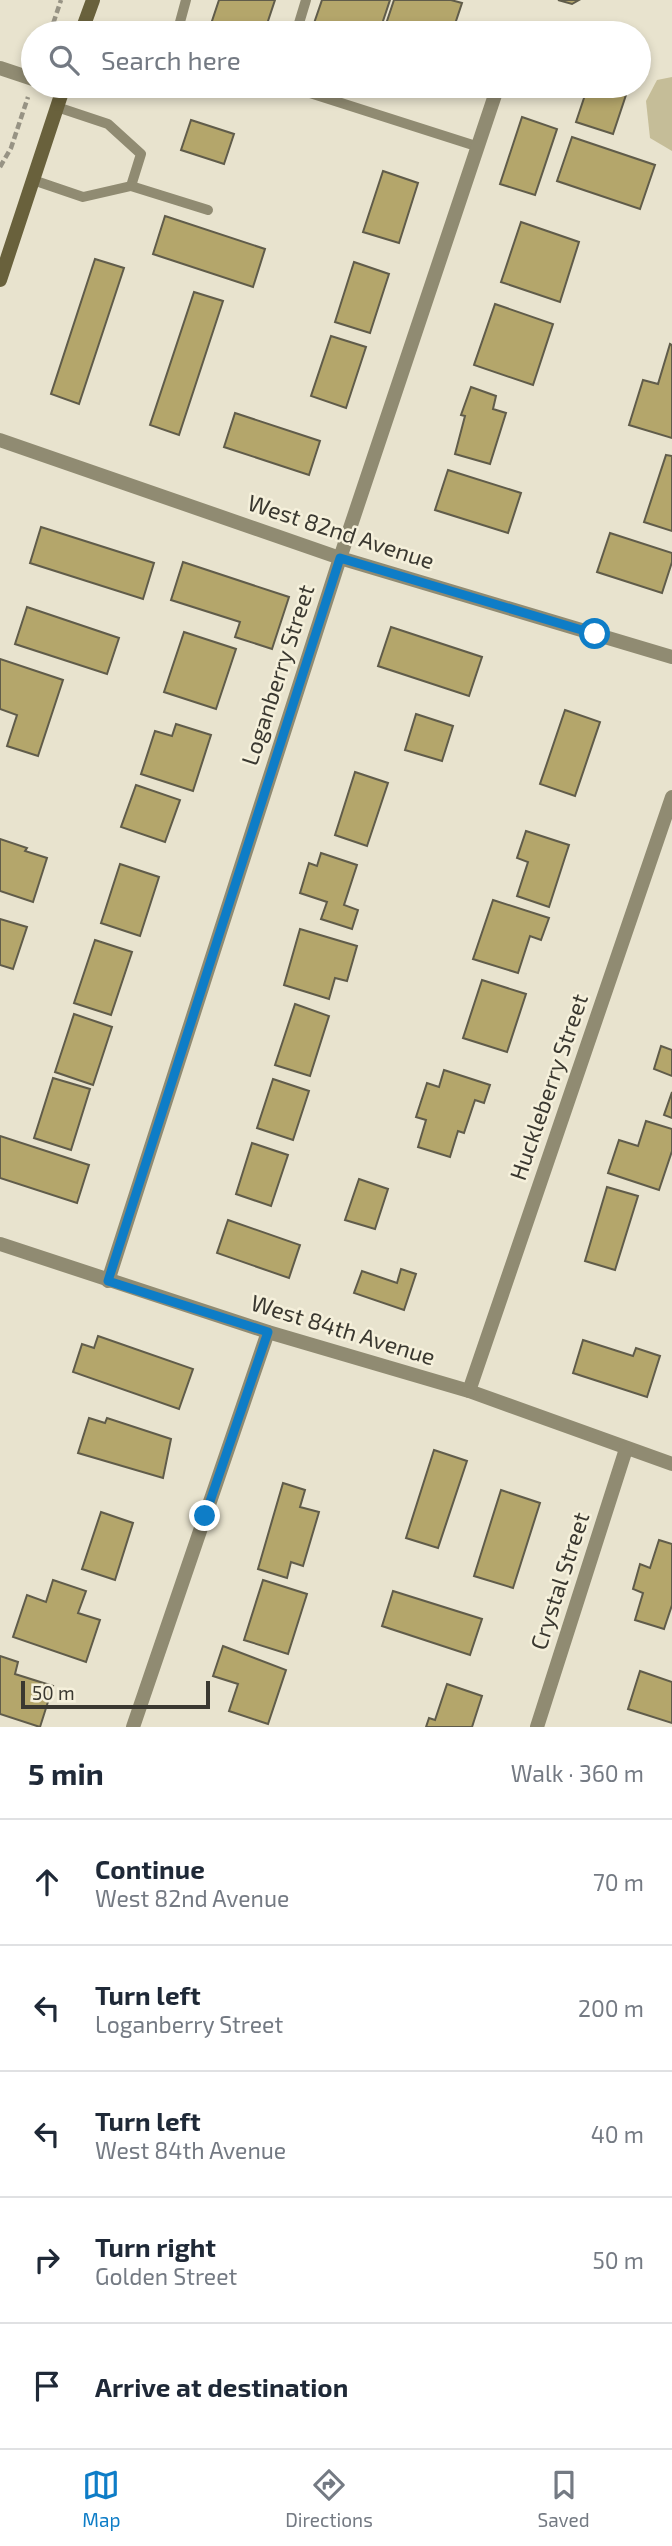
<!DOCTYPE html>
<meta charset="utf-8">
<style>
:root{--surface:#fff;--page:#f6f6f7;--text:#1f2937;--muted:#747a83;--line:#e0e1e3;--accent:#0e7dc7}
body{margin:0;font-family:"Exo 2",sans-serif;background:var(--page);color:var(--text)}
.scale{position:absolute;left:21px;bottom:18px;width:189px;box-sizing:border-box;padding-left:7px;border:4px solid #3a3830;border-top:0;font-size:19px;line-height:24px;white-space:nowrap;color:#3a3830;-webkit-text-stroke:5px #f5f0db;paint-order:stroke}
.stop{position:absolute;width:21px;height:21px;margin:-16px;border:5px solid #0e7dc7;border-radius:50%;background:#fff}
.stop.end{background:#0e7dc7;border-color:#fff;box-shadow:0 2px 7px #0008}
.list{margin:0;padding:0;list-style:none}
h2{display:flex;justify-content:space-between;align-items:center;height:91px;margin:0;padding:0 28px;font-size:30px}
h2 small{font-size:23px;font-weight:400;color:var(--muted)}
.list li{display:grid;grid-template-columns:46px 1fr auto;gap:21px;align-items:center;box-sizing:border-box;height:126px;padding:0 28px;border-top:2px solid var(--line)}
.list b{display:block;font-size:26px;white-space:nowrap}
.list p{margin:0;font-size:23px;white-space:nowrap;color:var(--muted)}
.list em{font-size:23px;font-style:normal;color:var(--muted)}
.icon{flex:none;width:38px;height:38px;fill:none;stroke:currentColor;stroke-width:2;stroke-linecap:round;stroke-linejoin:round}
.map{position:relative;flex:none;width:672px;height:1727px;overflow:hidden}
.search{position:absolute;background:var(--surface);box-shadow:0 4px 10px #0003;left:21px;right:21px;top:21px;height:77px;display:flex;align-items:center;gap:18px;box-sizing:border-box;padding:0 24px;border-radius:38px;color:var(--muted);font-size:26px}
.sheet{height:721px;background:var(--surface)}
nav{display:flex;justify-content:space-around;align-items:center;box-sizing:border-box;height:98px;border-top:2px solid var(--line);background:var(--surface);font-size:19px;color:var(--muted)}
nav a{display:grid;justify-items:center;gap:4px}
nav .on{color:var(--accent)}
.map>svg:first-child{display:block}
</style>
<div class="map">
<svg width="672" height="1727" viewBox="0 0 672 1727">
<rect width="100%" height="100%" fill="#e8e3ce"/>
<!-- green -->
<polygon fill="#c5bd98" points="672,77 672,151 650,138 646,101 657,80"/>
<!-- building -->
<g fill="#b4a66b" stroke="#605c4a" stroke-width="2">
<polygon points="219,0 275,0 264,33 208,33"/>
<polygon points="322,0 390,0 379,33 316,33 311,32"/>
<polygon points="394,0 451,0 462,3 452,33 383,33"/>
<polygon points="558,0 579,0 572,4"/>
<polygon points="588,86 629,86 613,134 576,122"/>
<polygon points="522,117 557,129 535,195 500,184"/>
<polygon points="191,120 234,134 224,164 181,150"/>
<polygon points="572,137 655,165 640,209 557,181"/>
<polygon points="383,171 418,183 399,243 363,232"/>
<polygon points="165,216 265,249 253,287 153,254"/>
<polygon points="521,222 579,242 560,302 501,282"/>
<polygon points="95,259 124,268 79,404 51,394"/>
<polygon points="354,262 389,274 370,333 335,322"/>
<polygon points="194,292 223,301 179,435 150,425"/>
<polygon points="495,304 553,324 533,385 474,365"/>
<polygon points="331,336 366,347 346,408 311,396"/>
<polygon points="670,344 672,345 672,438 629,425 643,380 658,384"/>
<polygon points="471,387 496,396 493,409 506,413 490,464 455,454 465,416 461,415"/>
<polygon points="235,413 320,441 309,475 224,447"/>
<polygon points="666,455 672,456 672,531 644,522"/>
<polygon points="448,470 521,493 508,533 435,510"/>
<polygon points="41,527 154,563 143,599 30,563"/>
<polygon points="610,533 672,553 672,562 662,593 597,572"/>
<polygon points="183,562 289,597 272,649 235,637 240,622 171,600"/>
<polygon points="27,607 119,638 107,674 15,644"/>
<polygon points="391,627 482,657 469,696 378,666"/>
<polygon points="184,632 236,649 216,709 164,692"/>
<polygon points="0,659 63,680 38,756 7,746 17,715 0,709"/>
<polygon points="565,710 600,722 575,796 540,784"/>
<polygon points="416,714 453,726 442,761 405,750"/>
<polygon points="176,724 211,735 193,791 141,774 155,731 172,736"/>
<polygon points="355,772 388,783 367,846 335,835"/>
<polygon points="136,785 180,800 165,842 121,827"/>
<polygon points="526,831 569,845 549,907 517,896 528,862 517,858"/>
<polygon points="0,839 27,848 25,851 47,858 33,902 0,891"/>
<polygon points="321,853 357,865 344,905 358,910 352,929 321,919 327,902 300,893 309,863 317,866"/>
<polygon points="120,864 159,877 140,936 101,923"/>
<polygon points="493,900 549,918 541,940 530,936 518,973 473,959"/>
<polygon points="0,919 27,927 13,969 0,965"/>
<polygon points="300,929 357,946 347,981 335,978 329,999 284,985"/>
<polygon points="95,940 132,952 111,1015 74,1003"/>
<polygon points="482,980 526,994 507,1052 463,1038"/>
<polygon points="295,1004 329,1016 310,1076 275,1065"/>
<polygon points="74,1014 112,1027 93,1085 55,1072"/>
<polygon points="661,1046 672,1050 672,1076 654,1069"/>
<polygon points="444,1070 490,1085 484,1103 475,1100 464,1133 458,1131 450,1157 418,1147 426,1120 416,1117 427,1083 439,1087"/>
<polygon points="53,1078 90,1089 71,1150 34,1138"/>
<polygon points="273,1079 309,1091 293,1140 257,1128"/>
<polygon points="672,1092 672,1118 664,1115"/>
<polygon points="646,1121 672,1129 672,1151 659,1190 608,1173 619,1140 638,1146"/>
<polygon points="0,1136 89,1165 77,1203 0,1178"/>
<polygon points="252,1143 288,1155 271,1206 236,1194"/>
<polygon points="359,1179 388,1189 375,1229 345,1220"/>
<polygon points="607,1187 638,1196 615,1270 585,1261"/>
<polygon points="228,1220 300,1245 289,1278 217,1253"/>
<polygon points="401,1269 416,1274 404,1310 354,1293 362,1271 397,1283"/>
<polygon points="98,1336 193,1369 179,1409 73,1372 82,1344 94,1348"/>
<polygon points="583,1340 633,1356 636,1348 660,1356 647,1397 573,1373"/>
<polygon points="89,1418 105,1423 107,1418 171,1439 163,1478 78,1453"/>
<polygon points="434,1450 467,1461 438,1548 406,1538"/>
<polygon points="283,1483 305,1490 300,1507 319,1512 303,1566 291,1562 287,1578 258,1569"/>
<polygon points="501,1490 540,1503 513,1588 474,1576"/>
<polygon points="101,1512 133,1523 115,1580 82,1569"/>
<polygon points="659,1540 672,1544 672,1605 664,1629 635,1620 643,1593 633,1589 640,1564 650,1568"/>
<polygon points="53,1580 86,1591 78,1613 100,1620 86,1662 13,1637 27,1595 46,1602"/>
<polygon points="263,1580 307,1594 288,1654 244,1640"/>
<polygon points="393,1591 482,1619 470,1655 382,1626"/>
<polygon points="223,1646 286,1670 268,1724 229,1711 238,1684 213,1676"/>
<polygon points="0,1656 18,1662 15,1674 53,1686 40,1727 0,1714"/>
<polygon points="640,1671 672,1682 672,1723 628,1709"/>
<polygon points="447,1684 482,1696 472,1727 426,1727 429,1718 435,1720"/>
</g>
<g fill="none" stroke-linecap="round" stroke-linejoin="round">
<!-- path -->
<g stroke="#979384" stroke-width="4.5" stroke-dasharray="7 3.5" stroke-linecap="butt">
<polyline points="50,33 61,0"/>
<polyline points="0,167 11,148 28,97"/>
</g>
<!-- lane -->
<g stroke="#908b72" stroke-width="10">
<polyline points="185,33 180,22 186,0"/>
<polyline points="296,33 306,0"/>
<polyline points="288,86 479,147"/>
<polyline points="33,180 83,197 131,186 141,154 108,124 57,107"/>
<polyline points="131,186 208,210"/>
</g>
<!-- street -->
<g stroke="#908b72" stroke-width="14">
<polyline points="514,33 515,32"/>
<polyline points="0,68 33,79"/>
<polyline points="0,440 340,558 672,657"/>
<polyline points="0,1244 268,1332 469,1391 672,1464"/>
<polyline points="108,1281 340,558 498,86"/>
<polyline points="469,1391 672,797"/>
<polyline points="133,1727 268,1332"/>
<polyline points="537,1727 626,1449"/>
</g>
<!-- secondary -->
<g stroke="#69613c" stroke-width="14">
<polyline points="81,33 93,0"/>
<polyline points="0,280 64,86"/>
</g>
</g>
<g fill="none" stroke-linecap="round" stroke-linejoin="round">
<!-- route -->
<polyline stroke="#0e7dc7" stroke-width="9" points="205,1516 268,1332 108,1281 340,558 595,634"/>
</g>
<g text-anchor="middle" stroke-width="5" stroke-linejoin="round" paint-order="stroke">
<!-- street labels -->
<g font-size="23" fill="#3a3830" stroke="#f5f0db">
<text transform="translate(341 532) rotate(18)" y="8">West 82nd Avenue</text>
<text transform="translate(278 675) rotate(-72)" y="8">Loganberry Street</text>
<text transform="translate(549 1087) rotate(-71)" y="8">Huckleberry Street</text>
<text transform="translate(343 1330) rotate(17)" y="8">West 84th Avenue</text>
<text transform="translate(560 1581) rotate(-72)" y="8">Crystal Street</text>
</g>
</g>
</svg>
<div class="scale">50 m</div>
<div class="stop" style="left:595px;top:634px"></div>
<div class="stop end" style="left:205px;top:1516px"></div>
<div class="search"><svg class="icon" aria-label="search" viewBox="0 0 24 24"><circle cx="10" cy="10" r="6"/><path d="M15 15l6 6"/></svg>Search here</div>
</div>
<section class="sheet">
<h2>5 min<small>Walk · 360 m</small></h2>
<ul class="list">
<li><svg class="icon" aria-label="ahead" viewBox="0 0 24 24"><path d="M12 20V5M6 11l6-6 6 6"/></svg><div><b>Continue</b><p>West 82nd Avenue</p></div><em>70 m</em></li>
<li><svg class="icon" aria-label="left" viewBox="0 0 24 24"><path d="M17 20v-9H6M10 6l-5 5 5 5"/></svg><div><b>Turn left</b><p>Loganberry Street</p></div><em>200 m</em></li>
<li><svg class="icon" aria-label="left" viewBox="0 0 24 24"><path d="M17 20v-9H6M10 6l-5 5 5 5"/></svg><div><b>Turn left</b><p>West 84th Avenue</p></div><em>40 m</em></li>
<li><svg class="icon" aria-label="right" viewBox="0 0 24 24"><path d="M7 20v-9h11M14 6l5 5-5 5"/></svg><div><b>Turn right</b><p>Golden Street</p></div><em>50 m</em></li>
<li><svg class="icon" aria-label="arrive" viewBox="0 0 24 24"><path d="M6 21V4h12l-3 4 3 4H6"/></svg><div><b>Arrive at destination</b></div></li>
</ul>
</section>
<nav>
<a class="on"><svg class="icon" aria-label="map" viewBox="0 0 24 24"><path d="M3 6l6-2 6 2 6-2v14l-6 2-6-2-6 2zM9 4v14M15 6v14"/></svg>Map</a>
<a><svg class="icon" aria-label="directions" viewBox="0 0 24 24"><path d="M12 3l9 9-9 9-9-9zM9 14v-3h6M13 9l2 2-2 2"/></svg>Directions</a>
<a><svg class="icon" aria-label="saved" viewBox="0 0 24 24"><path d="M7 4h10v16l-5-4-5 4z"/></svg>Saved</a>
</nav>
